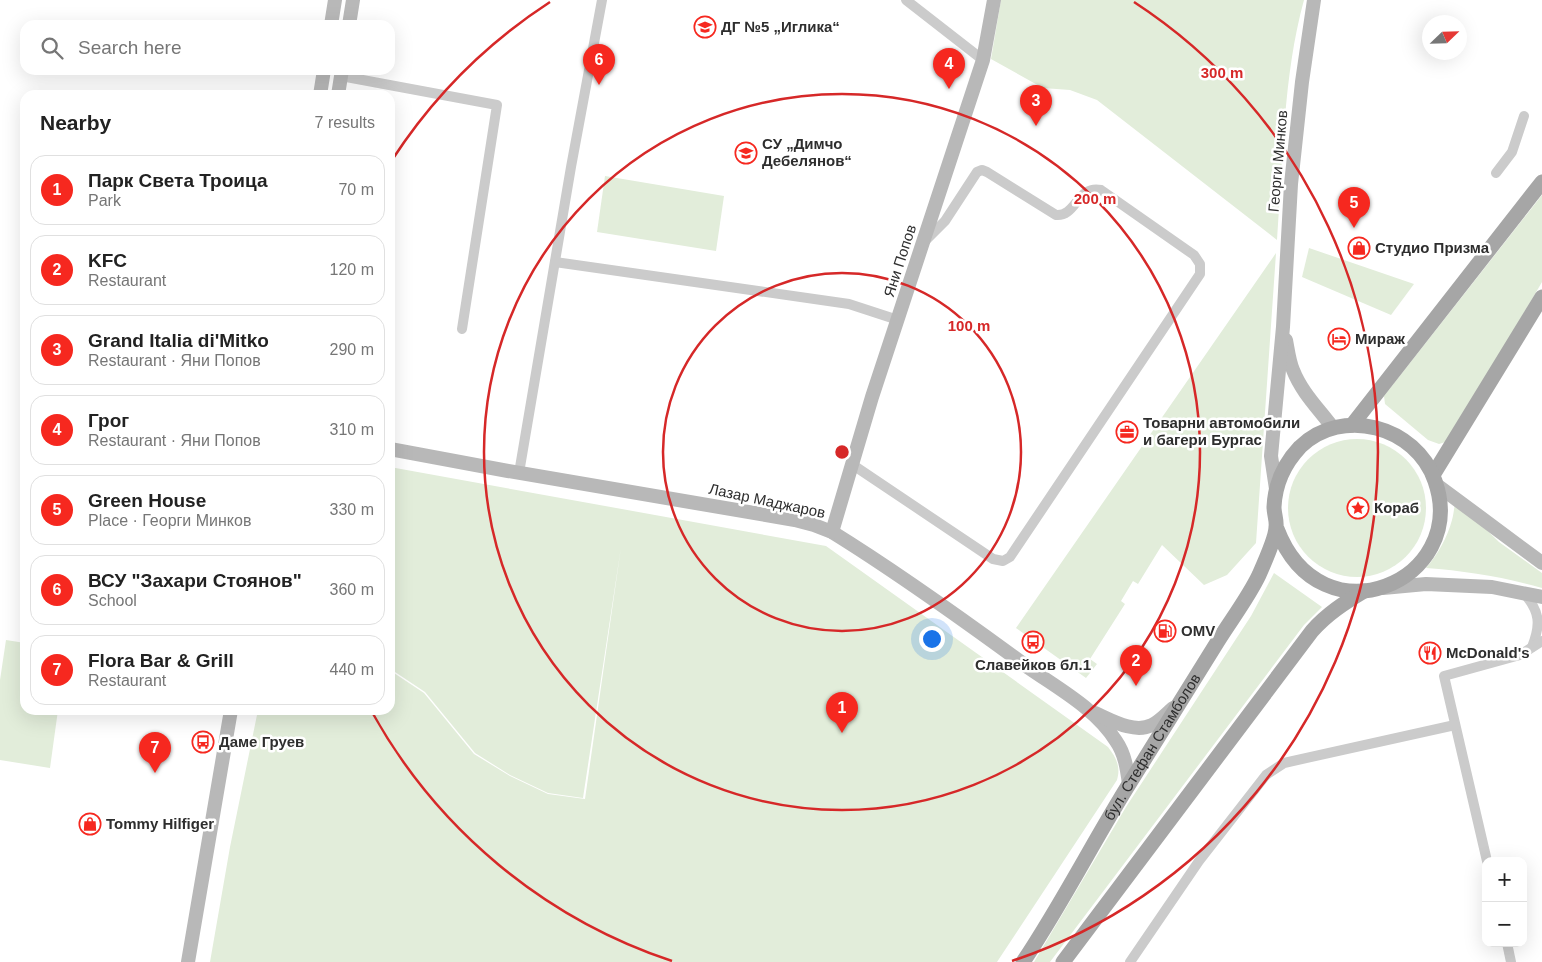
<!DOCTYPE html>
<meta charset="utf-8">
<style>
:root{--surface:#fff;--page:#f6f6f6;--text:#222;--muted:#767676;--line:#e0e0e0;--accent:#f6281f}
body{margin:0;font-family:Arial,sans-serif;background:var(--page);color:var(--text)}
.controls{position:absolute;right:15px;bottom:15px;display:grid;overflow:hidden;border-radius:10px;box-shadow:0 5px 20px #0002}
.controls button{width:45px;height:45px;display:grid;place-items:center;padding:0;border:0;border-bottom:1px solid var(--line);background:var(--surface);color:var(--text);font:25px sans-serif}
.compass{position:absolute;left:1422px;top:15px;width:45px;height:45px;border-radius:50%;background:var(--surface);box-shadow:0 5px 20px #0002;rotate:67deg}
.you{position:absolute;left:931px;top:638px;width:18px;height:18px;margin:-12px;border:4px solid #fff;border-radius:50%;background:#1a73e8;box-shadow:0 0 0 8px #1a73e833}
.badge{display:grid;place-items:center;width:32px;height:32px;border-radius:50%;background:var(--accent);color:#fff;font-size:16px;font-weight:700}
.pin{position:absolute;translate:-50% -41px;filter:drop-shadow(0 1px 2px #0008)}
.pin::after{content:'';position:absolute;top:26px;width:18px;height:15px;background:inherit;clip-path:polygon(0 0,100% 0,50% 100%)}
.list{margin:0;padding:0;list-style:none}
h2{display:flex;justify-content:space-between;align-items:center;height:65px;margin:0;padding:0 20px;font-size:21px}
h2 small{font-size:16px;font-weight:400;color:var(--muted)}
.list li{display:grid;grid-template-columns:32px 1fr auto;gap:15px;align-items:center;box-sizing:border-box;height:70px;margin:0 10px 10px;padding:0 10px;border:1px solid var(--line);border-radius:15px}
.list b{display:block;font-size:19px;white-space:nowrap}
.list p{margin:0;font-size:16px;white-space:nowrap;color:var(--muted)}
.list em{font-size:16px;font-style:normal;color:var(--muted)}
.icon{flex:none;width:28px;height:28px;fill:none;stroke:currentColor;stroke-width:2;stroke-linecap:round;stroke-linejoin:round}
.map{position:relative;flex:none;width:1542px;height:962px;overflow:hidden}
.search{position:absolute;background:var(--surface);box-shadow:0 5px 20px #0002;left:20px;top:20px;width:375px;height:55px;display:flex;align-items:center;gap:12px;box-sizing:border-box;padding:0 18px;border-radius:15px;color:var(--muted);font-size:19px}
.panel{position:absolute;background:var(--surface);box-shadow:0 5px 20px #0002;left:20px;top:90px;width:375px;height:625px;border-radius:15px}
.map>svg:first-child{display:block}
</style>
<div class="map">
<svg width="1542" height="962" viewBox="0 0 1542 962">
<rect width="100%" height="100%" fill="#fff"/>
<!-- green -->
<g fill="#e2edda">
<path d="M1001 0H1304C1283 76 1283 161 1277 240L1097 100 1070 90 1043 88 991 59Z"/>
<polygon points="605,176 724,196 716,251 597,232"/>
<polygon points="1542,195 1542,282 1449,441 1439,444 1428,440 1385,404 1384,396"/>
<polygon points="1309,248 1414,284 1391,315 1302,277"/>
<polygon points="1276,253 1256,543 1227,575 1204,585 1162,545 1138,584 1133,581 1121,601 1125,604 1090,659 1097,664 1086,678 1016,628"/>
<circle cx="1357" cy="508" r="69"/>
<path d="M390 467 826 546 1108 747C1116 757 1121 767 1117 780L997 962H210L230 847 258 710H390V673H394L424 693 474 754 510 776 548 794 585 799 621 547 583 798 548 793 510 775 475 753 425 692 395 672H390Z"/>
<path d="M1456 500 1499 542 1542 573V588C1504 577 1466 571 1426 568 1438 554 1447 538 1452 520 1454 513 1454 506 1456 500Z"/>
<polygon points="1274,573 1322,607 1304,625 1050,962 1034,962 1126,807 1251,616"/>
<polygon points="6,640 25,643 25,710 58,710 50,768 0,760 0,680"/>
</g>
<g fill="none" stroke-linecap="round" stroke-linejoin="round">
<!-- street -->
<g stroke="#cbcbcb" stroke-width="10">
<polyline points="906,0 983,60"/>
<polyline points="341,76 497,105 462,329"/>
<polyline points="1496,173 1512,152 1524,116"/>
<polyline points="555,262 849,304 898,320"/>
<path d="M853 465 993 559 1003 561 1010 557 1200 274V264L1194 255 1101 190C1077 185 1076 217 1056 215L987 172 982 170 977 172 945 221 924 242"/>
<polyline points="519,473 571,167 602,0"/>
<path d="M1524 593C1540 612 1541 624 1532 647"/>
<polyline points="1487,861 1444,676 1520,655 1542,641"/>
<polyline points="1507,943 1511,962"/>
<polyline points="1130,962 1199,861 1266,775 1284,763 1455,725"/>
</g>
<!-- secondary -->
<g stroke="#b8b8b8" stroke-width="14">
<polyline points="331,25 335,0"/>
<polyline points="349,25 353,0"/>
<polyline points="320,95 324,70"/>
<polyline points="338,95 342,70"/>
<path d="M1286 340C1288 350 1289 361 1293 370 1302 393 1319 409 1333 428"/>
<path d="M390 449 508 471 795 520 814 525 832 532C900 574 965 621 1029 668 1059 689 1096 709 1116 741 1125 754 1127 769 1129 784"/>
<polyline points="1437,485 1542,563"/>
<polyline points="1276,489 1271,456 1283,327 1291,184 1302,82 1314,0"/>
<polyline points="832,532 872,397 983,60 994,0"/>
<polyline points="1383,588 1426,584 1492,587 1542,597"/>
<path d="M1095 713C1111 720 1134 734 1152 725 1160 721 1166 714 1173 708"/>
<polyline points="188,962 231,710"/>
</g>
<!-- primary -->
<g stroke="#a6a6a6" stroke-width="15">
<polyline points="1352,425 1542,182"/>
<polyline points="1433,475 1542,297"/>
<path id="s1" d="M1023 962C1062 904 1094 840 1131 781 1160 734 1189 688 1218 641 1231 620 1248 598 1259 575 1263 566 1276 536 1276 527 1277 521 1274 514 1274 507 1275 484 1284 464 1300 447 1342 406 1416 426 1435 481 1470 581 1321 645 1277 529"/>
<path d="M1063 962 1312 631C1327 614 1344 603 1364 591"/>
</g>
</g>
<!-- distance rings -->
<g fill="none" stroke="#d62828" stroke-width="2.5">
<circle cx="842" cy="452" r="179"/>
<circle cx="842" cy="452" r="358"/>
<path d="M672 961A537 537 0 0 1 372 712M392 160A537 537 0 0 1 550 2M1134 2A537 537 0 0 1 1012 961"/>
</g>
<!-- icons -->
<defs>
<g id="school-ring" transform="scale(1.125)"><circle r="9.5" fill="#fff" stroke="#f6281f" stroke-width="1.5"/><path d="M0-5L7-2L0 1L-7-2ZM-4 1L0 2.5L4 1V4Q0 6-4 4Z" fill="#f6281f"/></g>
<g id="shop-ring" transform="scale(1.125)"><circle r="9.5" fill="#fff" stroke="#f6281f" stroke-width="1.5"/><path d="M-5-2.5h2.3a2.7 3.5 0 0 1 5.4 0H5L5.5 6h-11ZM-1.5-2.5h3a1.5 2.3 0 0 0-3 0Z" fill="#f6281f"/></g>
<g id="hotel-ring" transform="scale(1.125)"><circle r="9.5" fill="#fff" stroke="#f6281f" stroke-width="1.5"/><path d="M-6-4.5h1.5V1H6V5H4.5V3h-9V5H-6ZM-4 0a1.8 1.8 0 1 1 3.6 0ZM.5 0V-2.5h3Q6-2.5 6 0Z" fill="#f6281f"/></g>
<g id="office-ring" transform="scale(1.125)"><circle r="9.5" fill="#fff" stroke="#f6281f" stroke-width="1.5"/><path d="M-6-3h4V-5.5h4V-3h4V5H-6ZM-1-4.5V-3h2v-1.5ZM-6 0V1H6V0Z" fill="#f6281f"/></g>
<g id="sight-ring" transform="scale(1.125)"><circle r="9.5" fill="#fff" stroke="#f6281f" stroke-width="1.5"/><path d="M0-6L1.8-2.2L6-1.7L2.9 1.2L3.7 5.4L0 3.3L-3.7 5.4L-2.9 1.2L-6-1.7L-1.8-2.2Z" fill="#f6281f"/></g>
<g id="fuel-ring" transform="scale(1.125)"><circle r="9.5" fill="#fff" stroke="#f6281f" stroke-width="1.5"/><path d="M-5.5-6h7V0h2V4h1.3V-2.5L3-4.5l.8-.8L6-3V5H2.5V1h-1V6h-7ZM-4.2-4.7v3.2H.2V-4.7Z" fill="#f6281f"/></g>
<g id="bus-ring" transform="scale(1.125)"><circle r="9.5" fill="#fff" stroke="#f6281f" stroke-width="1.5"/><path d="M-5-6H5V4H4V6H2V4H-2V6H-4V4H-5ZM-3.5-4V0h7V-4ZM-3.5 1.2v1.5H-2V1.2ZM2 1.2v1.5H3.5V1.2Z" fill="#f6281f"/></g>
<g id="restaurant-ring" transform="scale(1.125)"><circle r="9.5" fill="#fff" stroke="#f6281f" stroke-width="1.5"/><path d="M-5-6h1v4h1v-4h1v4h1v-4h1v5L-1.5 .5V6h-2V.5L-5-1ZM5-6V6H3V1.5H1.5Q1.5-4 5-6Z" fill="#f6281f"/></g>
</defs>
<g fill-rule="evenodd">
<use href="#school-ring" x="705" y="27"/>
<use href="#school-ring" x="746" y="153"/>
<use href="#shop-ring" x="1359" y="248"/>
<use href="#hotel-ring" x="1339" y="339"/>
<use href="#office-ring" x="1127" y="432"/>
<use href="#sight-ring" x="1358" y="508"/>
<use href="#fuel-ring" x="1165" y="631"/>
<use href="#bus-ring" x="1033" y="642"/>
<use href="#restaurant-ring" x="1430" y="653"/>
<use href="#bus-ring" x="203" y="742"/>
<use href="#shop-ring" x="90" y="824"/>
</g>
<g text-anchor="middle" stroke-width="5" stroke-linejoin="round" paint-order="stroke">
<!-- poi labels -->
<g font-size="15" font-weight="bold" fill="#2e2e2e" stroke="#fff" text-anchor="start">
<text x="721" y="32">ДГ №5 „Иглика“</text>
<text x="762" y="149">СУ „Димчо<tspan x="762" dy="17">Дебелянов“</tspan></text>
<text x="1375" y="253">Студио Призма</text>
<text x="1355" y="344">Мираж</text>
<text x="1143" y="428">Товарни автомобили<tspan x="1143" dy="17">и багери Бургас</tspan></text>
<text x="1374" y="513">Кораб</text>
<text x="1181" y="636">OMV</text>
<text x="1446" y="658">McDonald's</text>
<text x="1033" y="670" text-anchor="middle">Славейков бл.1</text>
<text x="219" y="747">Даме Груев</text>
<text x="106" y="829">Tommy Hilfiger</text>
</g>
<!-- street labels -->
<g font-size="15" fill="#2e2e2e" stroke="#fff">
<text transform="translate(1278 161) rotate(-85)" y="5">Георги Минков</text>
<text transform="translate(900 261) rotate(-72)" y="5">Яни Попов</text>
<text transform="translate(767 501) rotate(12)" y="5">Лазар Маджаров</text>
<text dy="5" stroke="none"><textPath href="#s1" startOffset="251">бул. Стефан Стамболов</textPath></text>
</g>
</g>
<circle cx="842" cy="452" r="8" fill="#d62828" stroke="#fff" stroke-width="2.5"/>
<g font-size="15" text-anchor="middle" font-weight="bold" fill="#d62828" stroke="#fff" stroke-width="5" stroke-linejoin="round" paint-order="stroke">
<text x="1222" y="78">300 m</text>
<text x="1095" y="204">200 m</text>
<text x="969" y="331">100 m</text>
</g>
</svg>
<div class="controls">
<button>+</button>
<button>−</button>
</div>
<svg class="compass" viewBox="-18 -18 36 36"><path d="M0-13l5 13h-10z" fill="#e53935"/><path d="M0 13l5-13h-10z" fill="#767676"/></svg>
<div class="you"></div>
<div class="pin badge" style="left:842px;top:733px">1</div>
<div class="pin badge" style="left:1136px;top:686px">2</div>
<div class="pin badge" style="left:1036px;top:126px">3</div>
<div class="pin badge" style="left:949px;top:89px">4</div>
<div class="pin badge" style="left:1354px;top:228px">5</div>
<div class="pin badge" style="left:599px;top:85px">6</div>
<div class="pin badge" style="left:155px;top:773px">7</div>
<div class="search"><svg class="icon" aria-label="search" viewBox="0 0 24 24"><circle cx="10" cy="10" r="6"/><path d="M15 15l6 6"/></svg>Search here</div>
<section class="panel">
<h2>Nearby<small>7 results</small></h2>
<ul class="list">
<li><span class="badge">1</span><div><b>Парк Света Троица</b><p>Park</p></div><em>70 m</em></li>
<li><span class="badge">2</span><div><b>KFC</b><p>Restaurant</p></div><em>120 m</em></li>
<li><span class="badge">3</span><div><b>Grand Italia di'Mitko</b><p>Restaurant · Яни Попов</p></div><em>290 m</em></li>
<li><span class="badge">4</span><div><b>Грог</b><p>Restaurant · Яни Попов</p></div><em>310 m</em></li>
<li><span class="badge">5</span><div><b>Green House</b><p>Place · Георги Минков</p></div><em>330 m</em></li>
<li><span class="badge">6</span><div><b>ВСУ &quot;Захари Стоянов&quot;</b><p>School</p></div><em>360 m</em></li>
<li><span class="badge">7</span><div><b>Flora Bar &amp; Grill</b><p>Restaurant</p></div><em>440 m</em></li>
</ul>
</section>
</div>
